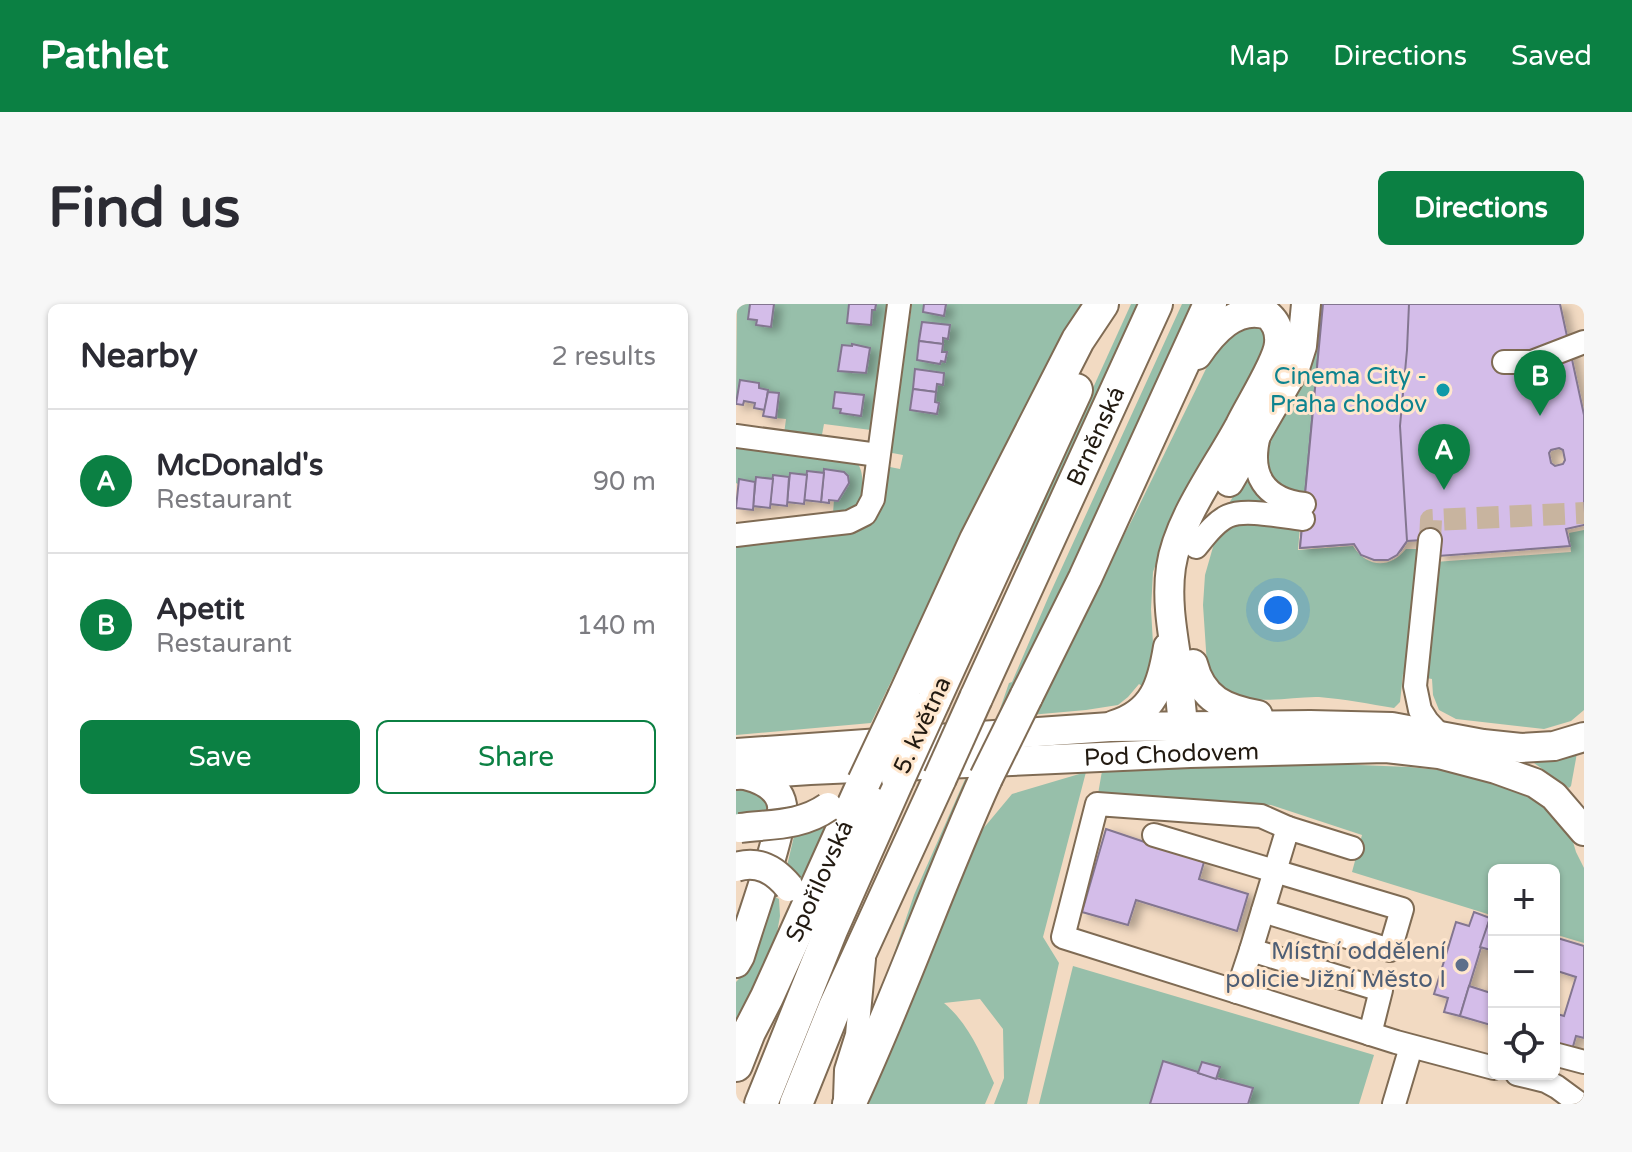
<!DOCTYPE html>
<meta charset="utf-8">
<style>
:root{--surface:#fff;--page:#f7f7f7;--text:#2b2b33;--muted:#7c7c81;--line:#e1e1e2;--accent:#0b8043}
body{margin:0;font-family:"Varela Round",sans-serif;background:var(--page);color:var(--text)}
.controls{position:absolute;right:24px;bottom:24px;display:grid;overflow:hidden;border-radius:12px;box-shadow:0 2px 6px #0004}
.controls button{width:72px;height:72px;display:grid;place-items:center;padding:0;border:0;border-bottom:2px solid var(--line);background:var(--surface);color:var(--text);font:40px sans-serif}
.you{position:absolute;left:542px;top:306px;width:28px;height:28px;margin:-20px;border:6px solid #fff;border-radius:50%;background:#1a73e8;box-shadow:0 0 0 12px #1a73e833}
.badge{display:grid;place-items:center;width:52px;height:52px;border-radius:50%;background:var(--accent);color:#fff;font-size:26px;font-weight:700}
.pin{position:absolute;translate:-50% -66px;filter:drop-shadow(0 2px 4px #0008)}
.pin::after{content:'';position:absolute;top:42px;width:28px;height:24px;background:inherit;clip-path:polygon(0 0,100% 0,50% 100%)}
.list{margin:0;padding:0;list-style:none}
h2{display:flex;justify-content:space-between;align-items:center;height:104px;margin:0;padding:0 32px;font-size:34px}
h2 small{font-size:26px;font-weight:400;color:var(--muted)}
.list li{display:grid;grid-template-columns:52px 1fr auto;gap:24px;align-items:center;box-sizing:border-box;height:144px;padding:0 32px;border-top:2px solid var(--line)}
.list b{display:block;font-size:30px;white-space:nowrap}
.list p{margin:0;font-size:26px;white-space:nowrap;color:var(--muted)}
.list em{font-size:26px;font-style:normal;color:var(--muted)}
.actions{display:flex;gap:16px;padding:24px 32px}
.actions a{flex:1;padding:18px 0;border:2px solid var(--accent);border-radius:12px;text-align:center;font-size:28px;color:var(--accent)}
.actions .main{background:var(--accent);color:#fff}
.icon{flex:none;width:44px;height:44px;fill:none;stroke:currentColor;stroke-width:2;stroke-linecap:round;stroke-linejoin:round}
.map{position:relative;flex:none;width:848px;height:800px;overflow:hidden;border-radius:12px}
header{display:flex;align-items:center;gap:48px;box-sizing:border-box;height:112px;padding:0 40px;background:var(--accent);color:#fff}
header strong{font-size:38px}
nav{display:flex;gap:44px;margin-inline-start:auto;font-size:28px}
.intro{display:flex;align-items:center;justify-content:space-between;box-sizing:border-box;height:192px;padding:0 48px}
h1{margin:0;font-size:56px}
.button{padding:20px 36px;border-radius:12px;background:var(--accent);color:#fff;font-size:28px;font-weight:700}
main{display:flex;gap:48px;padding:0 48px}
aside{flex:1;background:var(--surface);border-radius:12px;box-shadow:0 2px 6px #0004}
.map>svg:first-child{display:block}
</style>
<header>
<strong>Pathlet</strong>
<nav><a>Map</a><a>Directions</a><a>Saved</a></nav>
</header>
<div class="intro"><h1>Find us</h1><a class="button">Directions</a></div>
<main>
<aside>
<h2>Nearby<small>2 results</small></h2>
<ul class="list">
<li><span class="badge">A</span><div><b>McDonald's</b><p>Restaurant</p></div><em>90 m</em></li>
<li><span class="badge">B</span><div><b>Apetit</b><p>Restaurant</p></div><em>140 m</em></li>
</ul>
<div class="actions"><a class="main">Save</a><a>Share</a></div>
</aside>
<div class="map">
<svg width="848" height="800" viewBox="0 0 848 800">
<defs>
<filter id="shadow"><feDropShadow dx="7" dy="4" stdDeviation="4" flood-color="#0004"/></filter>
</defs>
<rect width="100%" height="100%" fill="#f2dac2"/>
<!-- green -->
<g fill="#97bfaa" fill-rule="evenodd">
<path d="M1 0H14L12 15 21 16 20 20 35 23 38 0H113L111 19 134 21 136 6 140 0H151L135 126 88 120 85 136 48 130 50 115 40 114 43 90 23 84V79L4 76 0 99ZM117 40 133 45 130 69 102 67 106 41 116 42ZM99 88 127 91 125 112 105 109V105L97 104Z"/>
<path d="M176 0H188L187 8 208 12 210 0H345L239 204 135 419 0 431V241L110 228 149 162 164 165 167 151 151 148 154 129 158 128ZM186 18 214 22 212 34H207L206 48 211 49 209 58 205 57 204 59 181 56ZM180 65 207 80H201L199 98 203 99 201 110 174 106Z"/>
<polygon points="395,0 404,0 287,258 280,254"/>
<polygon points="446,0 464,0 269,408 263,408 273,379 276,378 312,294"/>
<polygon points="584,0 587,0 569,193 534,177 528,149 572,70 578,51"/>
<polygon points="493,20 528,23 532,41 428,237 417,268 415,305 418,357 409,384 403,380 392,393 382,401 350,406 294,411 398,212 489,26"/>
<path d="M0 144 122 160C129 170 128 197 117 204 111 208 103 209 97 209L98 196H102L113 179 112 172 105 167 89 165 88 169 71 171 55 169 53 173 38 171 37 175 20 174 19 178 3 175 2 180 0 179Z"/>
<polygon points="514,170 541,201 492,201 510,171"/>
<path d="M496 218 564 222 562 246 617 242C631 264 654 265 670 245H681L699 258 835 248 833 229 848 226V406L835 417 808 425 720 415 703 406 697 391 696 375 667 370 664 398 658 404C634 400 608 395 583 393 551 392 512 405 486 382L480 387 472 376 467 301 469 271 481 229Z"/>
<polygon points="841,449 835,482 833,484 798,459 797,456"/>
<polygon points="598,460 673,463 733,469 804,498 816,508 835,531 840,548 848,564 848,639 818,630 818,566 758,566 758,612 616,568 626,531 535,501 362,490 366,467 500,461"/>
<path d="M350 468 307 633 323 659 291 800H258L268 774 267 725 244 695 208 699C233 720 245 750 258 779L249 800H133L139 778 231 544 276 490Z"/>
<polygon points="230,473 240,473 142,697 178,591"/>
<polygon points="0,481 16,481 39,507 0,517"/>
<polygon points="98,511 68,575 64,578 51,562 58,532 77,524"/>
<polygon points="39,593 43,595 44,612 41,629 0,733 0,678 15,662"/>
<polygon points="337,662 638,751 623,800 512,800 516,784 481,773 484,763 466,758 462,768 427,757 414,800 303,800"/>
</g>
<!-- building -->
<g fill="#d4bde9" stroke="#837690" stroke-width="2" fill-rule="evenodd" filter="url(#shadow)">
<polygon points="14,0 38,0 35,23 20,21 21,16 12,15"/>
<polygon points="113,0 140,0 139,6 136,6 135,21 111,19"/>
<polygon points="188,0 210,0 208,12 187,8"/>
<path d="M587 0H824L848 111V221L830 225 834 242 702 252 703 235 671 237 665 246 657 253 646 255 636 254 626 250 618 240 564 244ZM823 144 827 146 829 156 827 160 819 162 815 159 813 149 815 146Z"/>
<polygon points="587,0 673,0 671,46 664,122 671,237 661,251 652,256 638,256 625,251 618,240 564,244"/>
<polygon points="186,18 214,21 212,35 207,34 207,40 183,37"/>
<polygon points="183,37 207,40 206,48 211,48 209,58 205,57 204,60 181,56"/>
<polygon points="116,40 134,44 130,69 102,67 106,41 116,42"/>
<polygon points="179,65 208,69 207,81 201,80 200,88 177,85"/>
<polygon points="4,76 23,79 23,84 32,86 29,106 18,104 19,99 8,97 7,101 0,100"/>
<polygon points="177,85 200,88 199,98 203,99 201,110 174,106"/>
<polygon points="32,88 43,89 40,114 27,112"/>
<polygon points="99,88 128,91 125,112 104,109 105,105 97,104"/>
<polygon points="88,165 108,168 112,172 113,179 102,197 93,196 93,199 85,198"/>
<polygon points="71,167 88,169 85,198 68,196"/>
<polygon points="54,169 71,171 68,200 51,198"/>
<polygon points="37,171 53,173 51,202 34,200"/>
<polygon points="20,173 37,175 34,204 17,202"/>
<polygon points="3,175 19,178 17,206 0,204"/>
<polygon points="370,525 468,558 463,575 512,590 501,627 400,596 392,621 346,608"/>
<polygon points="738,608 754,614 724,712 708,708 712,694 698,690 720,618 733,622"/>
<polygon points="754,614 758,615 758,647 744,643"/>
<polygon points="818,633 848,642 848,734 840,732 836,746 818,740 818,709 828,712 840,673 818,666"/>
<polygon points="733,682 758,690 758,722 724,712"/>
<polygon points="427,757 462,768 462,769 517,784 512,800 414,800"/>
<polygon points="466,758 484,763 480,775 462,769"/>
</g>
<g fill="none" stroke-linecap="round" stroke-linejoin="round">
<!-- minor-tunnel -->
<polyline stroke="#c8b49f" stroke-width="22" stroke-dasharray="22 11" stroke-linecap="butt" points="694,236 695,216 848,209"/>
<!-- minor casing -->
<g stroke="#7f6b54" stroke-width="26">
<g id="minor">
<polyline points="768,58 796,58 848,38"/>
<path d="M523 131C513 171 528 195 568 200"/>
<polyline points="0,132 142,151"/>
<polyline points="0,231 113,218 129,210 137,195 163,0"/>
<polyline points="694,236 679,382 684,406 691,417 704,431"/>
<path d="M460 243C469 232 479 218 492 212 510 204 547 213 567 215"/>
<polyline points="552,524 525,512 361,500 327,633 660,738 758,764"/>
<polyline points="418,531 666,605 654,646 527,607"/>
<polyline points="515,646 645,686 634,730"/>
<polyline points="501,688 515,646 552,524 616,544"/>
<polyline points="818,750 848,758"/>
<polyline points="781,770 810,777 821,783 844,800"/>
<polyline points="109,795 110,766 121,731 128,655"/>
<polyline points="658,800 675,743"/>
</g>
</g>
<!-- major casing -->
<g stroke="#7f6b54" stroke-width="32">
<g id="major">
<polyline points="493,178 559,64 566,42 570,0"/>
<path d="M457 360C466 396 490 405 522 411"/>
<path d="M378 421C418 409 426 380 432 343"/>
<path d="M451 438C444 414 445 390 442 365 437 331 430 297 435 263 442 215 481 164 504 121 513 102 542 57 543 39 544 28 540 18 532 11 500 0 476 29 461 51"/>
<polyline points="0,449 374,423 574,421 656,423 747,440 785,444 818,442 848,433"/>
<path id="s1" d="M0 471 74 466 454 449 650 444 703 450 760 465 799 479 818 492 848 527"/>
<path d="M0 659 4 652C16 612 31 573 41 532 43 522 47 511 46 501 43 483 25 475 9 471"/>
</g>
</g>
<!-- highway casing -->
<g stroke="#7f6b54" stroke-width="36">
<g id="highway">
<polyline points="168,393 240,236 342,36 366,0"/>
<polyline points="290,393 349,274 474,0"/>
<path id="s2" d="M240 394 420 0"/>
<polyline points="198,396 340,86"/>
<path id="s3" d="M0 761 13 728 31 693 128 478"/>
<polyline points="25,800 95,626 162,475"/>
<polyline points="60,800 99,703 204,474"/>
<path d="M113 800C163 694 201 582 250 474"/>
</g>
</g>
<!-- minor -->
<use href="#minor" stroke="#fff" stroke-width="22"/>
<!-- major -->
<use href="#major" stroke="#fff" stroke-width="28"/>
<!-- highway -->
<use href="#highway" stroke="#fff" stroke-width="32"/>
<!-- major-bridge casing -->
<g stroke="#7f6b54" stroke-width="32" stroke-linecap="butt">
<g id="major-bridge">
<path d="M4 524C35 520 65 522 92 503"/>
<path d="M0 563C22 556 39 566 53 583"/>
</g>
</g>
<!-- highway-bridge casing -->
<g stroke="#7f6b54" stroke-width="36" stroke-linecap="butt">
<g id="highway-bridge">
<polyline points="204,474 240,394"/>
<polyline points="250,474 290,393"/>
<polyline points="162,475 198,396"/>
<polyline points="128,478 168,393"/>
</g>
</g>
<!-- major-bridge -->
<use href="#major-bridge" stroke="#fff" stroke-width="28"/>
<!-- highway-bridge -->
<use href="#highway-bridge" stroke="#fff" stroke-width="32"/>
</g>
<!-- markers -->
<circle fill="#0f9aa8" stroke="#ffe7ce" stroke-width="3" cx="707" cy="86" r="8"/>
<circle fill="#5c6f8a" stroke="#ffe7ce" stroke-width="3" cx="726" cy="661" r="8"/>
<g text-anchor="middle" stroke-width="6" stroke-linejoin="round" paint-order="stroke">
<!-- culture labels -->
<g font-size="24" fill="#0d838f" stroke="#ffe7ce" text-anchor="end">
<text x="691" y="80">Cinema City -<tspan x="691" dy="28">Praha chodov</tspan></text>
</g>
<!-- street labels -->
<g font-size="24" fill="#221a11" stroke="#ffe7ce">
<text dy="8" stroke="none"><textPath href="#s2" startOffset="288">Brněnská</textPath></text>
<text transform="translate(186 421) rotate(-65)" y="8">5. května</text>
<text dy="8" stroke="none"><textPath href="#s1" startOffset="436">Pod Chodovem</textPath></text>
<text dy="8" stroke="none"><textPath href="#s3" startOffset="202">Spořilovská</textPath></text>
</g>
<!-- service labels -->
<g font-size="24" fill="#4e5e75" stroke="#ffe7ce" text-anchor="end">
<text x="710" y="655">Místní oddělení<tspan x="710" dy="28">policie Jižní Město I</tspan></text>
</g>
</g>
</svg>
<div class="controls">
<button>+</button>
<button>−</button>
<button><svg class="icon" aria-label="locate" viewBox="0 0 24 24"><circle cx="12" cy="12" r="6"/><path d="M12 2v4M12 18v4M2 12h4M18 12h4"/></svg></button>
</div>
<div class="you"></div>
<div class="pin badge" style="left:708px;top:186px">A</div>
<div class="pin badge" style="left:804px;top:112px">B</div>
</div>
</main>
